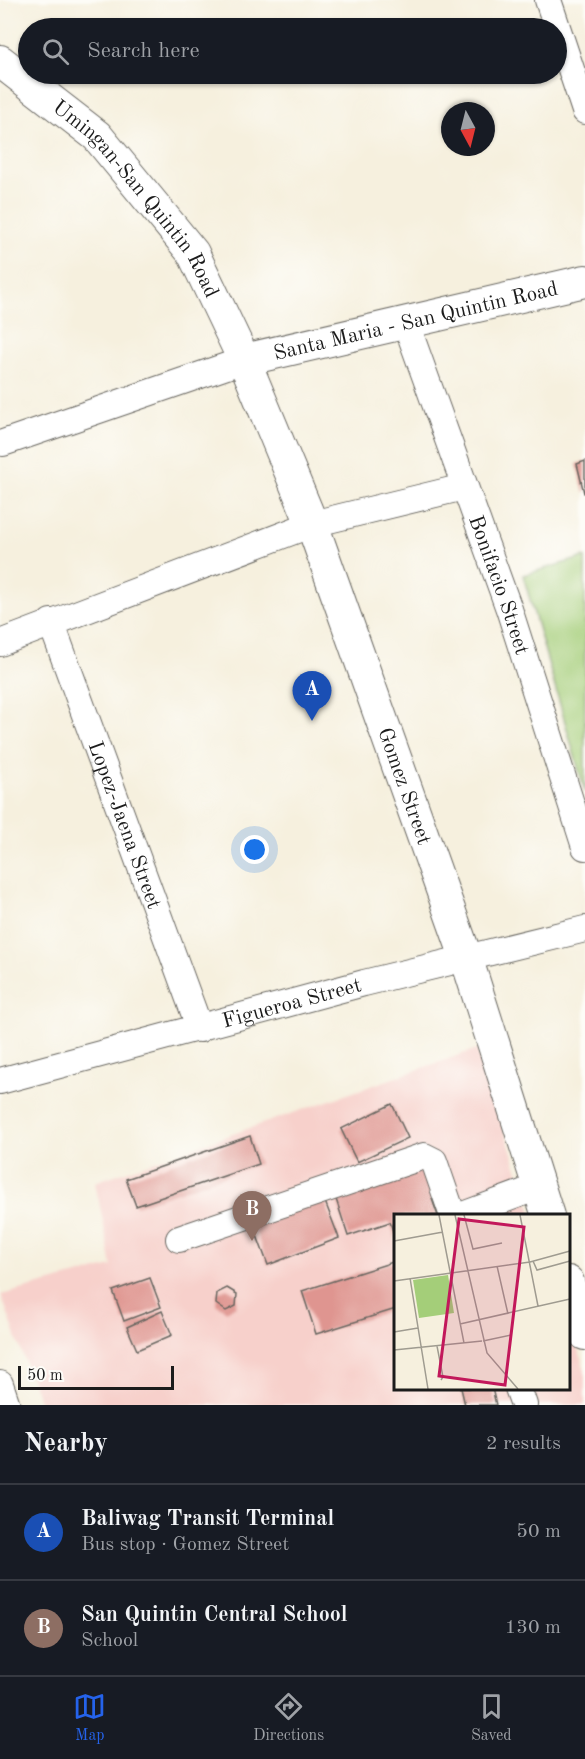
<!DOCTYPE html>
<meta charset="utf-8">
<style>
:root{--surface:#171b24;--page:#242831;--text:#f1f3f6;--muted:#9ea1a6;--line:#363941;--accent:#2563eb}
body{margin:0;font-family:"Old Standard TT",serif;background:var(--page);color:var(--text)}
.compass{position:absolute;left:441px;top:102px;width:54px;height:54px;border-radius:50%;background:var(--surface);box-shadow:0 2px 4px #0004;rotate:173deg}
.scale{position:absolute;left:18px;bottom:15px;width:156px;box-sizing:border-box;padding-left:6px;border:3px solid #1c1c1c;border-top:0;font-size:16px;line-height:21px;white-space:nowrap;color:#1c1c1c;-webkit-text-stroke:4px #fdfcf7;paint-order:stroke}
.you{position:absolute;left:255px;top:850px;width:21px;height:21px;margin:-15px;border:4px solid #fff;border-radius:50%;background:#1a73e8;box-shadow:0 0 0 9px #1a73e833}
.badge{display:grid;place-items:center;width:39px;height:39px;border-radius:50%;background:var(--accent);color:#fff;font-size:20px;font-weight:700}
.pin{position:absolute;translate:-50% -50px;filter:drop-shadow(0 2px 3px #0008)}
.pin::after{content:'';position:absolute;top:32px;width:21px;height:18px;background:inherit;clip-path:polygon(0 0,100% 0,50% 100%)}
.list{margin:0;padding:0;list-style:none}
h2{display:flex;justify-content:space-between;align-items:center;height:78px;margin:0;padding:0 24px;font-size:26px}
h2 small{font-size:20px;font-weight:400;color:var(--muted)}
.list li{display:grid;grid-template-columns:39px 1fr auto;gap:18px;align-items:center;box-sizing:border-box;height:96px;padding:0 24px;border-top:2px solid var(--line)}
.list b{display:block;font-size:22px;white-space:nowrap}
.list p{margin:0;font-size:20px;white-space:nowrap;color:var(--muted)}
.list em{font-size:20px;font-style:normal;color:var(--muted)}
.icon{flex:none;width:33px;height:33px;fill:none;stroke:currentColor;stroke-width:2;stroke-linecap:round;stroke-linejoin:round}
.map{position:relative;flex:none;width:585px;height:1405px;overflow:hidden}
.search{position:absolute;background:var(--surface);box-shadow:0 2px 4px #0004;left:18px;right:18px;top:18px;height:66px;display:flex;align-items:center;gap:15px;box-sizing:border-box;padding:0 21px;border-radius:33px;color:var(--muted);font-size:22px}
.sheet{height:270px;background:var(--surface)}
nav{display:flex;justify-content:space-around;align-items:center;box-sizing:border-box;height:84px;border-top:2px solid var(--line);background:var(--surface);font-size:16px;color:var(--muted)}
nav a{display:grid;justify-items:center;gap:3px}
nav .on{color:var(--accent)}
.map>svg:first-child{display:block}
</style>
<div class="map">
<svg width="585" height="1405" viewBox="0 0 585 1405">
<rect width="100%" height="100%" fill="#fdfcf7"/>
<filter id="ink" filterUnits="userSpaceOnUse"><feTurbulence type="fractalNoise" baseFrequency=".0167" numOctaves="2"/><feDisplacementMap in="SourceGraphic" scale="12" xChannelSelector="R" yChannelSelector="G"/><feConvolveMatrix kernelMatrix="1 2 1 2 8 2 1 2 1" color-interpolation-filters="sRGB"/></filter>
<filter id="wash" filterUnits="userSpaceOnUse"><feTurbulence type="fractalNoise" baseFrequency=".008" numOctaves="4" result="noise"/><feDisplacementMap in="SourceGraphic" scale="24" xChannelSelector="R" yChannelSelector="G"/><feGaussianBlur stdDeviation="1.35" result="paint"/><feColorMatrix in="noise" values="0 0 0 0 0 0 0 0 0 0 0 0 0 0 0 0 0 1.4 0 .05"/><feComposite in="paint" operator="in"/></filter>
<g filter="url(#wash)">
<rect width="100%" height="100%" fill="#f6f0de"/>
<!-- built -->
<polygon fill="#f7d0cb" points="477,1049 533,1216 396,1216 396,1388 568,1388 569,1321 585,1371 585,1405 41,1405 1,1295 112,1266 95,1182"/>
<!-- green -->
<polygon fill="#a4ce79" stroke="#60754a" stroke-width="1.5" points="585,557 585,792 523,575"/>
<g id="blocks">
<!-- building -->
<g fill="#df9590">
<polygon points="585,461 585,493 584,493 577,464"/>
<polygon points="392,1104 408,1138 357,1162 341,1129"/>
<polygon points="250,1136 259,1164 136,1206 126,1179"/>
<polygon points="429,1163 439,1196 432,1199 438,1216 396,1216 396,1240 390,1222 348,1236 334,1193"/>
<polygon points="324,1199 339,1238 268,1265 253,1225"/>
<polygon points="396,1261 396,1309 316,1334 302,1291"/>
<polygon points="150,1278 161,1307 124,1321 113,1291"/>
<polygon points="227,1288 237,1294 236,1306 226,1311 216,1304 217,1293"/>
<polygon points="162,1311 172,1335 137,1350 127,1327"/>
<polygon points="461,1388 492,1388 496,1405 465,1405"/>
</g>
</g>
</g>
<g filter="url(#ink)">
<use href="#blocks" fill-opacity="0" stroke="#686660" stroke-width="1.5"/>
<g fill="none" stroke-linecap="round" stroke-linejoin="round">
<!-- minor casing -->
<g stroke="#686660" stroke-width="28">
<g id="minor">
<polyline points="548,0 585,111"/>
<path id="s1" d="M406 323 509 609 585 847"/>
<polyline points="3,443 244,360"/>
<path id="s2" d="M51 622 200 1029"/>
<polyline points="0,643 312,524 464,487"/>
<path id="s3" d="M0 1081 364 983 585 929"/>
<polyline points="460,1216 538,1187"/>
<polyline points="179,1239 424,1156 434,1161 453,1216"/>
<polyline points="0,1384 7,1405"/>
<polyline points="518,1388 524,1405"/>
</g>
</g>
<!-- major casing -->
<g stroke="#686660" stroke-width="34">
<g id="major">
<path id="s4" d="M0 61 97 136 193 253 244 360 312 524 467 960 548 1216"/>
<path id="s5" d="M244 360 585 281"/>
<polyline points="568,1282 585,1334"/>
</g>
</g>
<!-- minor -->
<use href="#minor" stroke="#fff" stroke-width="26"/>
<!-- major -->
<use href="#major" stroke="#fff" stroke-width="32"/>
</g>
</g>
<g text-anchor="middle" stroke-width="5" stroke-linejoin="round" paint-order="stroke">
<!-- street labels -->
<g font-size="21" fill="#1c1c1c" stroke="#fdfcf7">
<text dy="7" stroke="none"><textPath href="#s4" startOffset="196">Umingan-San Quintin Road</textPath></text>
<text dy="7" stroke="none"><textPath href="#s5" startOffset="176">Santa Maria - San Quintin Road</textPath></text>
<text dy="7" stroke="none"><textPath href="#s1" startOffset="278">Bonifacio Street</textPath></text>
<text dy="7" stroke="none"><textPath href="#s4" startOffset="848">Gomez Street</textPath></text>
<text dy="7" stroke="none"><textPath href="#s2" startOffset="216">Lopez-Jaena Street</textPath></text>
<text dy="7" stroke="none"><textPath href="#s3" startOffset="302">Figueroa Street</textPath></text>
</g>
</g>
<!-- overview -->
<g transform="translate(394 1214)">
<rect width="176" height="176" fill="#f6f0de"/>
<path d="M54 61 60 99 25 104 19 66Z" fill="#a4ce79"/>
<path fill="none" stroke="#9f9b90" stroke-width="1.5" d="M45 1 70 129M61 1 93 139 124 175M70 1 79 35 108 29M126 1 144 92M0 27 49 18M139 47 143 56 176 47M103 52 114 100M16 64 34 175M0 67 136 48 176 37M66 110 176 85M0 118 24 114M89 127 117 121M43 132 49 163 47 166M0 136 88 127"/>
<path fill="#c2185b" fill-opacity="0.15" stroke="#c2185b" stroke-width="3" d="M65 5 130 13 111 171 45 162Z"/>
<rect width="176" height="176" fill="none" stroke="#1c1c1c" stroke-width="3"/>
</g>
</svg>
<svg class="compass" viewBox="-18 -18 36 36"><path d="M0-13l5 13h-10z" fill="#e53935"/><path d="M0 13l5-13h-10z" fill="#9ea1a6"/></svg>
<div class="scale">50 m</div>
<div class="you"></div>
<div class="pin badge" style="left:312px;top:721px;background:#1a4fb4">A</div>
<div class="pin badge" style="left:252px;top:1241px;background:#8d6e63">B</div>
<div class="search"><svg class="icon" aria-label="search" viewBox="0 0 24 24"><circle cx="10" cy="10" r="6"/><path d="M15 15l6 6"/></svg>Search here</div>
</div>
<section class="sheet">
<h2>Nearby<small>2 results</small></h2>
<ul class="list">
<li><span class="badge" style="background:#1a4fb4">A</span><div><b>Baliwag Transit Terminal</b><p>Bus stop · Gomez Street</p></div><em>50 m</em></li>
<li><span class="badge" style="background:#8d6e63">B</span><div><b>San Quintin Central School</b><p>School</p></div><em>130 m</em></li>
</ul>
</section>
<nav>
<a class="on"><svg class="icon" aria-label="map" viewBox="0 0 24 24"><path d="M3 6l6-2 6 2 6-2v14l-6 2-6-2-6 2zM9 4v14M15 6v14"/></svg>Map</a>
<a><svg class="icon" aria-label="directions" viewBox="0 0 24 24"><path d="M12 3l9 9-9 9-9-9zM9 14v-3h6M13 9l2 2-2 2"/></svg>Directions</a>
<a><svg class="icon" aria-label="saved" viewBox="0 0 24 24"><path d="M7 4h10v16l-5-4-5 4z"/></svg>Saved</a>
</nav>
